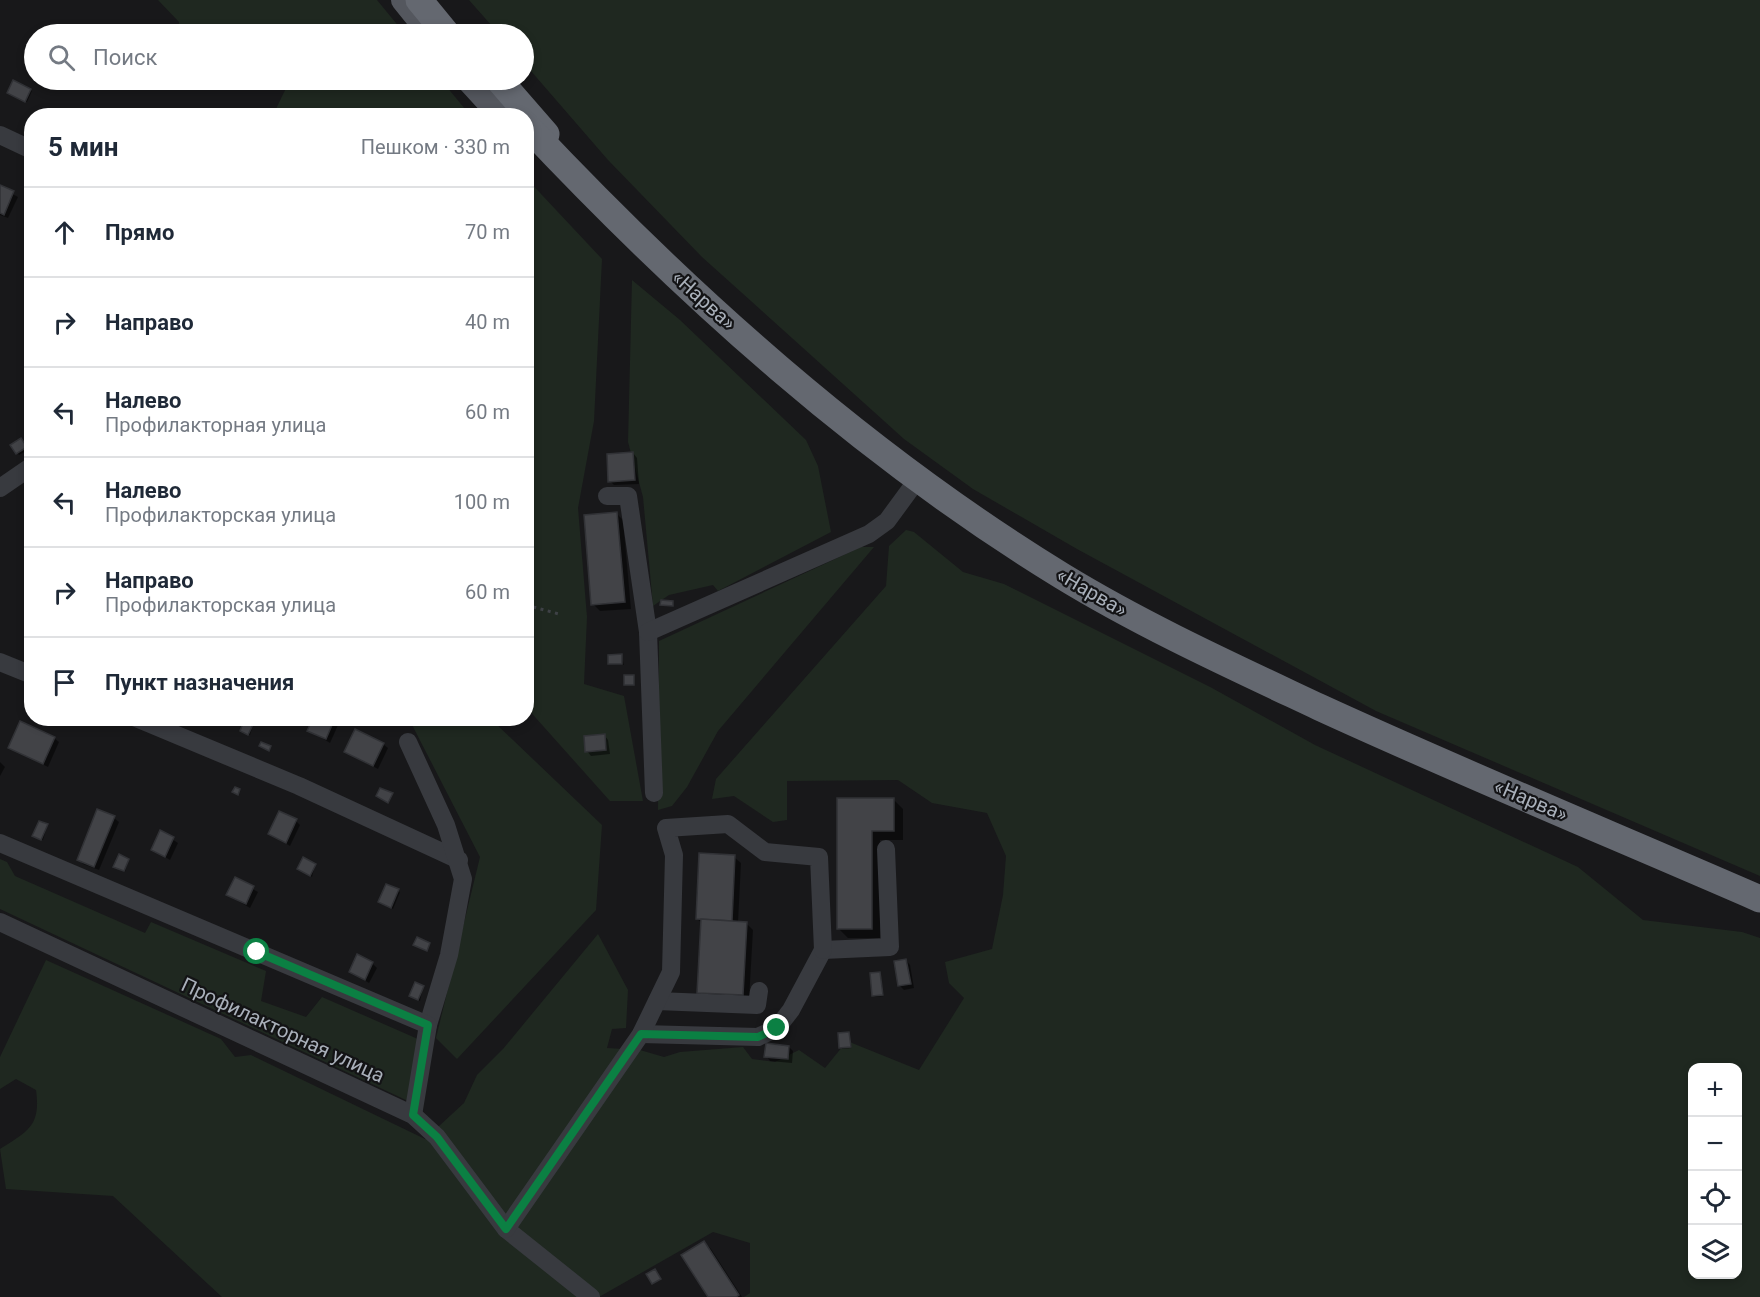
<!DOCTYPE html>
<html lang="ru">
<meta charset="utf-8">
<style>
:root{--surface:#fff;--page:#f6f6f7;--text:#1f2937;--muted:#747a83;--line:#e0e1e3}
body{margin:0;font-family:Roboto,sans-serif;background:var(--page);color:var(--text)}
.controls{position:absolute;right:18px;bottom:18px;display:grid;overflow:hidden;border-radius:12px;box-shadow:0 3px 9px #0003}
.controls button{width:54px;height:54px;display:grid;place-items:center;padding:0;border:0;border-bottom:2px solid var(--line);background:var(--surface);color:var(--text);font:30px sans-serif}
.stop{position:absolute;width:18px;height:18px;margin:-14px;border:4px solid #0b8043;border-radius:50%;background:#fff}
.stop.end{background:#0b8043;border-color:#fff;box-shadow:0 2px 6px #0008}
.list{margin:0;padding:0;list-style:none}
h2{display:flex;justify-content:space-between;align-items:center;height:78px;margin:0;padding:0 24px;font-size:26px}
h2 small{font-size:20px;font-weight:400;color:var(--muted)}
.list li{display:grid;grid-template-columns:39px 1fr auto;gap:18px;align-items:center;box-sizing:border-box;height:90px;padding:0 24px;border-top:2px solid var(--line)}
.list b{display:block;font-size:22px;white-space:nowrap}
.list p{margin:0;font-size:20px;white-space:nowrap;color:var(--muted)}
.list em{font-size:20px;font-style:normal;color:var(--muted)}
.icon{flex:none;width:33px;height:33px;fill:none;stroke:currentColor;stroke-width:2;stroke-linecap:round;stroke-linejoin:round}
.map{position:relative;flex:none;width:1760px;height:1297px;overflow:hidden}
.search{position:absolute;background:var(--surface);box-shadow:0 3px 9px #0003;left:24px;top:24px;width:510px;height:66px;display:flex;align-items:center;gap:15px;box-sizing:border-box;padding:0 21px;border-radius:33px;color:var(--muted);font-size:22px}
.panel{position:absolute;background:var(--surface);box-shadow:0 3px 9px #0003;left:24px;top:108px;width:510px;height:618px;border-radius:24px}
.map>svg:first-child{display:block}
</style>
<div class="map">
<svg width="1760" height="1297" viewBox="0 0 1760 1297">
<rect width="100%" height="100%" fill="#18181a"/>
<!-- green -->
<g fill="#1f2820" fill-rule="evenodd">
<polygon points="158,0 377,0 405,34 178,34 179,22"/>
<polygon points="469,0 1760,0 1760,876 1376,711 1077,549 973,489 904,439 702,257 608,160 524,63 524,34 499,34"/>
<polygon points="290,80 441,80 470,115 278,115 274,113"/>
<polygon points="526,178 602,259 594,421 578,508 587,617 584,684 624,696 643,801 610,801 527,708"/>
<polygon points="632,280 680,320 806,440 818,466 831,532 718,591 713,585 669,595 653,606 643,497 628,442"/>
<path d="M906 530 914 532 963 572 1004 584 1212 688 1315 745 1578 867 1643 920 1742 932 1760 938V1297H744L750 1293V1243L713 1232 599 1297H222L113 1196 6 1189 0 1149C28 1131 41 1126 36 1090L16 1079 0 1089V1057L46 960 221 1039 235 1057 251 1055 425 1139 464 1103 477 1075 503 1049 598 934 628 990 626 1028 612 1029 607 1048 640 1050 664 1057 680 1052 743 1047 752 1059 775 1062 799 1050 825 1068 847 1041 919 1070 964 998 949 983 945 962 992 949 1003 895 1006 856 987 813 932 803 898 780 787 781V820L773 822 734 796 712 799 716 779 886 586 889 546ZM1692 1068H1738V1274H1692Z"/>
<polygon points="861,547 874,547 718,731 687,787 672,806 658,810 659,641"/>
<polygon points="409,719 491,719 602,825 596,910 457,1059 436,1038 480,857"/>
<polygon points="0,859 7,862 15,876 145,933 151,922 266,971 261,1001 306,1017 322,997 427,1043 408,1101 0,909"/>
</g>
<!-- shadow -->
<g fill="#0007">
<polygon points="197,80 220,80 215,89"/>
<polygon points="30,90 32,91 27,102 11,95"/>
<polygon points="0,187 18,197 8,218 0,215"/>
<polygon points="23,442 28,450 19,455 12,445"/>
<polygon points="633,453 637,458 639,484 614,485 610,481"/>
<polygon points="616,513 623,520 631,609 600,611 593,604"/>
<polygon points="621,655 624,665 610,664"/>
<polygon points="255,718 250,735 243,732"/>
<polygon points="314,718 335,719 339,723 330,743 309,730"/>
<polygon points="604,735 608,740 610,754 591,756 587,751"/>
<polygon points="54,738 59,742 48,767 10,748"/>
<polygon points="383,744 388,748 378,769 346,752"/>
<polygon points="0,762 5,767 0,776"/>
<polygon points="893,799 903,809 903,840 880,840 880,938 848,938 839,929 839,800"/>
<polygon points="114,818 119,822 99,870 83,864 78,859"/>
<polygon points="296,821 300,825 290,846 270,834"/>
<polygon points="47,826 43,840 34,835"/>
<polygon points="161,832 178,843 170,860 153,850"/>
<polygon points="734,857 741,863 738,923 746,923 753,930 749,1001 706,999 699,992 702,923 697,919"/>
<polygon points="128,860 125,872 117,868"/>
<polygon points="315,865 312,877 299,869"/>
<polygon points="235,879 258,892 250,908 228,895"/>
<polygon points="398,891 400,892 393,909 380,902"/>
<polygon points="906,960 910,965 914,988 904,990 900,986 896,962"/>
<polygon points="372,963 377,968 369,983 351,972"/>
<polygon points="880,973 884,996 876,997 874,996"/>
<polygon points="423,987 420,1001 412,997"/>
<polygon points="849,1034 852,1048 842,1049 841,1047"/>
<polygon points="789,1047 793,1051 792,1063 770,1061 766,1056"/>
<polygon points="704,1242 711,1249 742,1297 710,1297"/>
</g>
<!-- building -->
<g fill="#424347" stroke="#313236" stroke-width="1.5">
<polygon points="13,80 31,89 25,102 7,93"/>
<polygon points="199,80 214,80 211,86"/>
<polygon points="0,185 14,191 4,215 0,213"/>
<polygon points="21,438 27,447 16,454 10,445"/>
<polygon points="633,452 635,480 608,482 607,454"/>
<polygon points="617,512 625,602 591,605 584,515"/>
<polygon points="661,600 673,601 673,606 660,605"/>
<polygon points="622,654 622,664 608,664 608,655"/>
<rect x="624" y="675" width="10" height="10"/>
<polygon points="245,718 256,718 248,735 240,731"/>
<polygon points="313,718 335,718 326,739 307,731"/>
<polygon points="20,721 55,737 43,764 8,748"/>
<polygon points="355,729 384,743 373,766 344,752"/>
<polygon points="605,734 606,750 585,752 584,736"/>
<polygon points="261,742 271,746 269,751 259,746"/>
<polygon points="235,787 240,789 238,795 232,792"/>
<polygon points="380,788 393,793 388,803 376,796"/>
<polygon points="837,798 894,798 894,831 872,831 872,929 837,929"/>
<polygon points="97,809 115,816 94,867 77,860"/>
<polygon points="279,811 297,819 286,843 268,834"/>
<polygon points="39,821 48,824 41,840 32,836"/>
<polygon points="160,830 174,837 165,857 151,850"/>
<polygon points="699,853 735,855 732,921 696,919"/>
<polygon points="119,854 129,859 124,871 113,867"/>
<polygon points="303,857 316,864 310,876 297,869"/>
<polygon points="235,877 254,886 246,904 226,895"/>
<polygon points="386,884 399,889 391,908 378,902"/>
<polygon points="701,919 747,922 743,995 697,993"/>
<polygon points="417,937 430,943 427,951 413,945"/>
<polygon points="357,954 373,962 365,980 349,972"/>
<polygon points="906,959 911,984 898,986 894,961"/>
<polygon points="880,972 883,995 872,996 870,973"/>
<polygon points="415,982 424,986 418,1000 409,996"/>
<polygon points="849,1032 851,1047 839,1048 838,1033"/>
<polygon points="766,1043 789,1046 788,1059 764,1057"/>
<polygon points="704,1241 739,1295 736,1297 708,1297 681,1255"/>
<polygon points="655,1269 661,1279 652,1284 646,1274"/>
</g>
<g fill="none" stroke-linecap="round" stroke-linejoin="round">
<!-- path -->
<polyline stroke="#3e4146" stroke-width="3" stroke-dasharray="3 4.5" stroke-linecap="butt" points="526,605 559,614"/>
<!-- minor -->
<g stroke="#383a3f" stroke-width="18">
<polyline points="0,135 32,150"/>
<polyline points="0,488 32,466"/>
<polyline points="607,496 628,496 648,632 654,793"/>
<polyline points="648,632 869,534 887,521 917,480"/>
<polyline points="0,662 32,675"/>
<polyline points="136,718 299,786 459,860"/>
<polyline points="408,742 446,825 463,879 449,955 428,1025 413,1115"/>
<polyline points="0,843 428,1025"/>
<polyline points="0,922 413,1115 437,1137 506,1229 591,1297"/>
<polyline points="823,950 890,947 886,849"/>
<polyline points="657,1001 757,1005 759,991"/>
<polyline points="641,1034 758,1037 777,1028 791,1010 823,950"/>
<polyline points="506,1229 641,1034 671,972 674,855 666,828 728,824 765,852 819,857 823,950"/>
</g>
<!-- major -->
<g stroke="#54575e" stroke-width="24">
<polyline points="403,0 428,31"/>
<polyline points="468,80 501,116"/>
</g>
<!-- highway -->
<g stroke="#646870" stroke-width="27">
<polyline points="419,0 447,34"/>
<polyline points="499,80 546,134"/>
<path d="M526 125C686 295 863 454 1062 576 1144 626 1232 666 1319 707 1465 774 1613 835 1760 899"/>
</g>
</g>
<g fill="none" stroke-linecap="round" stroke-linejoin="round">
<!-- route -->
<polyline stroke="#0b8043" stroke-width="8" points="257,952 428,1025 413,1115 437,1137 506,1229 641,1034 758,1037 777,1028"/>
</g>
<g text-anchor="middle" stroke-width="4.5" stroke-linejoin="round" paint-order="stroke">
<!-- street labels -->
<g font-size="20" fill="#a9b0ba" stroke="#131315">
<text transform="translate(704 300) rotate(42)" y="7">«Нарва»</text>
<text transform="translate(1092 592) rotate(30)" y="7">«Нарва»</text>
<text transform="translate(1531 800) rotate(23)" y="7">«Нарва»</text>
<text transform="translate(283 1030) rotate(25)" y="7">Профилакторная улица</text>
</g>
</g>
</svg>
<div class="controls">
<button>+</button>
<button>−</button>
<button><svg class="icon" aria-label="locate" viewBox="0 0 24 24"><circle cx="12" cy="12" r="6"/><path d="M12 2v4M12 18v4M2 12h4M18 12h4"/></svg></button>
<button><svg class="icon" aria-label="layers" viewBox="0 0 24 24"><path d="M12 4l9 5-9 5-9-5zM3 14l9 5 9-5"/></svg></button>
</div>
<div class="stop" style="left:257px;top:952px"></div>
<div class="stop end" style="left:777px;top:1028px"></div>
<div class="search"><svg class="icon" aria-label="search" viewBox="0 0 24 24"><circle cx="10" cy="10" r="6"/><path d="M15 15l6 6"/></svg>Поиск</div>
<section class="panel">
<h2>5 мин<small>Пешком · 330 m</small></h2>
<ul class="list">
<li><svg class="icon" aria-label="ahead" viewBox="0 0 24 24"><path d="M12 20V5M6 11l6-6 6 6"/></svg><div><b>Прямо</b></div><em>70 m</em></li>
<li><svg class="icon" aria-label="right" viewBox="0 0 24 24"><path d="M7 20v-9h11M14 6l5 5-5 5"/></svg><div><b>Направо</b></div><em>40 m</em></li>
<li><svg class="icon" aria-label="left" viewBox="0 0 24 24"><path d="M17 20v-9H6M10 6l-5 5 5 5"/></svg><div><b>Налево</b><p>Профилакторная улица</p></div><em>60 m</em></li>
<li><svg class="icon" aria-label="left" viewBox="0 0 24 24"><path d="M17 20v-9H6M10 6l-5 5 5 5"/></svg><div><b>Налево</b><p>Профилакторская улица</p></div><em>100 m</em></li>
<li><svg class="icon" aria-label="right" viewBox="0 0 24 24"><path d="M7 20v-9h11M14 6l5 5-5 5"/></svg><div><b>Направо</b><p>Профилакторская улица</p></div><em>60 m</em></li>
<li><svg class="icon" aria-label="arrive" viewBox="0 0 24 24"><path d="M6 21V4h12l-3 4 3 4H6"/></svg><div><b>Пункт назначения</b></div></li>
</ul>
</section>
</div>
